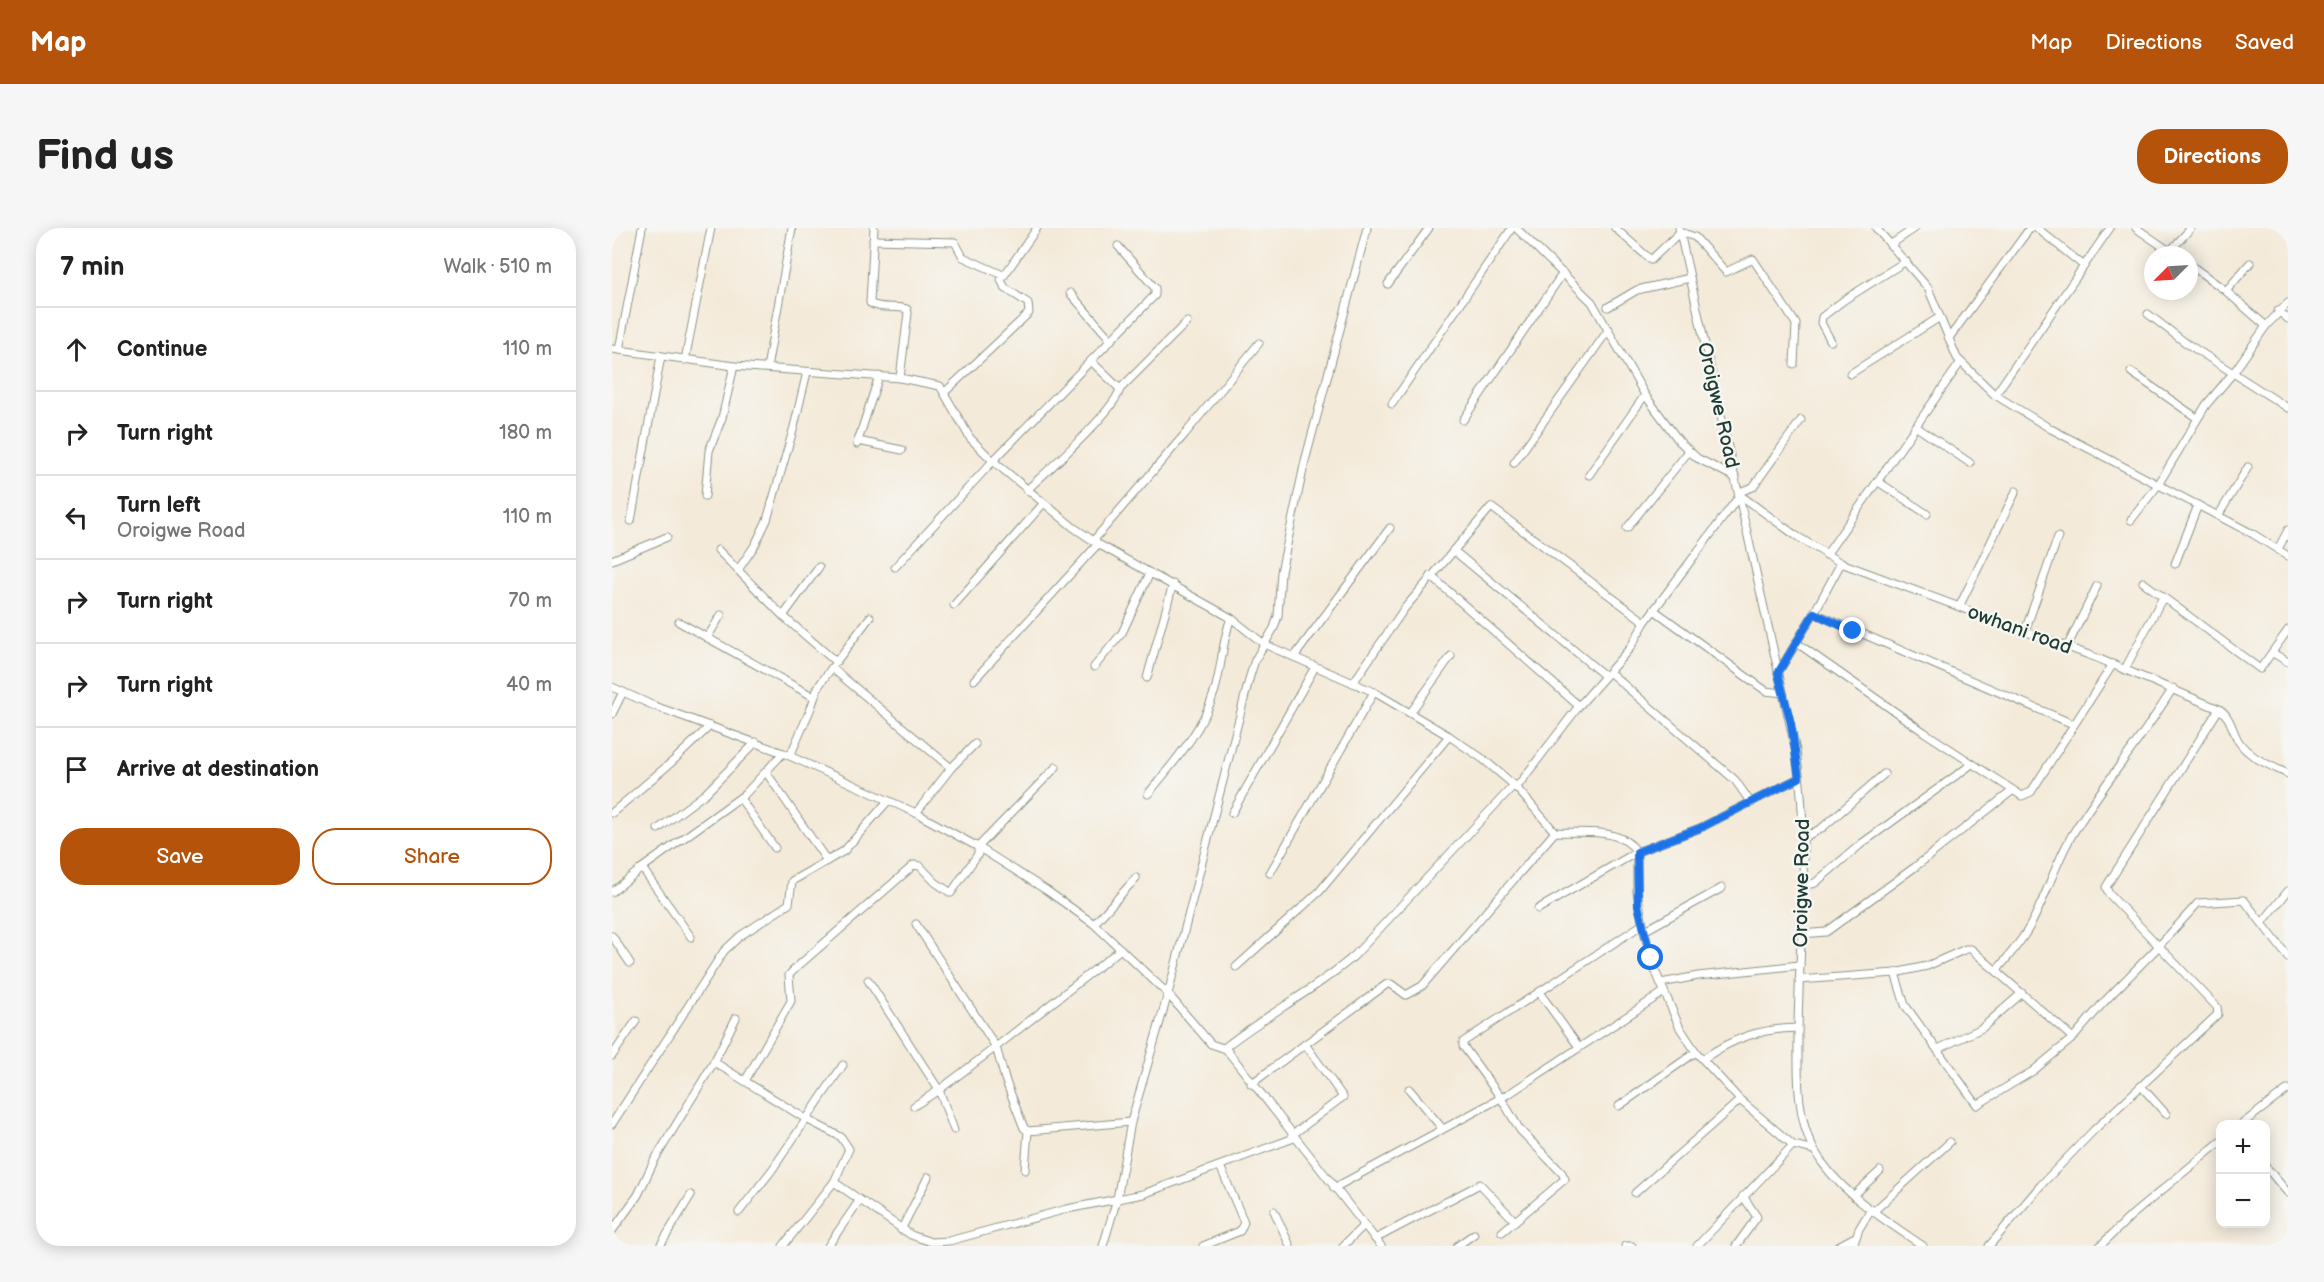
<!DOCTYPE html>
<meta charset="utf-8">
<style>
:root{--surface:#fff;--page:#f6f6f6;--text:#222;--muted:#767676;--line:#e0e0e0;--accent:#b45309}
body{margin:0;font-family:"Balsamiq Sans",sans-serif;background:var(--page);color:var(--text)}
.controls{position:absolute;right:18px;bottom:18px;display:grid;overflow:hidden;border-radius:12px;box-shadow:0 3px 15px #0003}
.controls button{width:54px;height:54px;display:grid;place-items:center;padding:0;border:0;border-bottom:2px solid var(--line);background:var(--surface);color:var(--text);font:30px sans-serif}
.compass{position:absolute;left:1532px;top:18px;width:54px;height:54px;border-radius:50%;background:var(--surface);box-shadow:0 3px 15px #0003;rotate:246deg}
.stop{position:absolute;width:18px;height:18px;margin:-14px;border:4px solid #1a73e8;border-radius:50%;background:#fff}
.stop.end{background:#1a73e8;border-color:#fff;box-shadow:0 2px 6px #0008}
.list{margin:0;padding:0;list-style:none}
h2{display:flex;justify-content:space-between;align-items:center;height:78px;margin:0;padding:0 24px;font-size:26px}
h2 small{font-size:20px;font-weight:400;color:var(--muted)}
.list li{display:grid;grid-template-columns:39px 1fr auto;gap:18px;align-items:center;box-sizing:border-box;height:84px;padding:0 24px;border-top:2px solid var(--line)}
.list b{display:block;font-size:22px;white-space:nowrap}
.list p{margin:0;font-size:20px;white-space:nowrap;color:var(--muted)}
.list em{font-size:20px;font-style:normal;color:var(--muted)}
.actions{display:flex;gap:12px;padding:18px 24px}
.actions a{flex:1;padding:14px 0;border:2px solid var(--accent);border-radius:24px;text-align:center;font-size:21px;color:var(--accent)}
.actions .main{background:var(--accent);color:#fff}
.icon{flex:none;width:33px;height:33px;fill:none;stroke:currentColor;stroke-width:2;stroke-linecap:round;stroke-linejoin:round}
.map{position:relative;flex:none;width:1676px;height:1018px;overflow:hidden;border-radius:24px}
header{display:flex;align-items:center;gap:36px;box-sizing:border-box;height:84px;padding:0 30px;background:var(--accent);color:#fff}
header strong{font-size:28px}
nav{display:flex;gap:33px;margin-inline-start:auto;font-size:21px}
.intro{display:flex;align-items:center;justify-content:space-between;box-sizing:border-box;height:144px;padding:0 36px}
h1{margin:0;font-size:42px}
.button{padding:15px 27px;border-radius:24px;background:var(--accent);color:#fff;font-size:21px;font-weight:700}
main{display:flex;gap:36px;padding:0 36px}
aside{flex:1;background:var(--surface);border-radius:24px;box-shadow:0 3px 15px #0003}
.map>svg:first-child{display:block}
</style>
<header>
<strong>Map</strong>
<nav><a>Map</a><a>Directions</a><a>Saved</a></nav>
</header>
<div class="intro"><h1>Find us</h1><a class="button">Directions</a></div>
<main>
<aside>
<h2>7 min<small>Walk · 510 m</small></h2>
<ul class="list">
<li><svg class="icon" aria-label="ahead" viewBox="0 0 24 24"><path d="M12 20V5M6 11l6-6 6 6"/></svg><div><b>Continue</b></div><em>110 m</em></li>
<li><svg class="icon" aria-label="right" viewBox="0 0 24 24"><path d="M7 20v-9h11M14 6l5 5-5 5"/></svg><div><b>Turn right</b></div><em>180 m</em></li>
<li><svg class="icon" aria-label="left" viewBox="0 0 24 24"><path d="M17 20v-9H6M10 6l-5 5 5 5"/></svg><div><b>Turn left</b><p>Oroigwe Road</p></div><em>110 m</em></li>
<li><svg class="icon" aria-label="right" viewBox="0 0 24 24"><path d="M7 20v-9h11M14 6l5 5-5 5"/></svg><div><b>Turn right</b></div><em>70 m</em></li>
<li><svg class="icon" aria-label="right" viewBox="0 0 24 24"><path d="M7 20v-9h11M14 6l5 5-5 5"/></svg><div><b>Turn right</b></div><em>40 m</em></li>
<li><svg class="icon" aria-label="arrive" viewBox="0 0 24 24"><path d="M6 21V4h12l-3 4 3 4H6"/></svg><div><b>Arrive at destination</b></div></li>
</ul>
<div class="actions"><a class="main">Save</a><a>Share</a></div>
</aside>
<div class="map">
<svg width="1676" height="1018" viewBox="0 0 1676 1018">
<rect width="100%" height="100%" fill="#f6f6f2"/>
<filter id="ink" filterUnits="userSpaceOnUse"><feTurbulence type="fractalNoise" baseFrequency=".0167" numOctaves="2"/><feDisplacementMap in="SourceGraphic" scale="12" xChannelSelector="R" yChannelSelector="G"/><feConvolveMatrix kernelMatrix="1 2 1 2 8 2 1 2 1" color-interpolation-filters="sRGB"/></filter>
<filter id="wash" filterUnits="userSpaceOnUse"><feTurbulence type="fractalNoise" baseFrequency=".008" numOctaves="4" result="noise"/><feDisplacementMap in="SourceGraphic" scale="24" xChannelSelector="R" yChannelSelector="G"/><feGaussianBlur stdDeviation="1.35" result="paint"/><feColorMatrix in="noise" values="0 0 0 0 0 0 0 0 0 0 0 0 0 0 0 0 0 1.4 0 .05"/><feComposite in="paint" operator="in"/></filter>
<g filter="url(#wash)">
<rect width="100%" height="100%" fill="#f4ead9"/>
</g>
<g filter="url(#ink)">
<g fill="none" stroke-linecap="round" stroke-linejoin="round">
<!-- minor casing -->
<g stroke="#8a9486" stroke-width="9">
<g id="minor">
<path d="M262 0 258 75C268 82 283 77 295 81L296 85 288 150"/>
<polyline points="904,0 980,74 1033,167 1067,213 1085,230 1124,250"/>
<polyline points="1003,0 1039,32 1068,4 1083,9 1114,44 1141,31 1184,96 1182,136"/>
<path d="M1067 0 1184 523C1188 552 1191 581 1191 610 1193 677 1186 744 1186 810 1186 847 1184 888 1202 922 1226 964 1272 991 1311 1018"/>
<polyline points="1264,0 1316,60 1345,130 1383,167 1439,201 1641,306 1676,328"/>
<polyline points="1425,0 1472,38"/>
<polyline points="1524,0 1563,27"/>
<polyline points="261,12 343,14 351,29 391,47"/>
<polyline points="1278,17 1303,0"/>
<polyline points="1558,23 1579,0"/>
<polyline points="1577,36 1614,63 1654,98"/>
<polyline points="776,56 817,0"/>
<polyline points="1614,63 1638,35"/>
<polyline points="458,65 499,112"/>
<polyline points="996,79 1025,62 1078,50"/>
<polyline points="1666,83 1676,91"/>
<polyline points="1536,86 1574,115 1676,180"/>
<polyline points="1337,110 1418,0"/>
<polyline points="1219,113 1209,95 1210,89 1232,72 1294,33"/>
<path d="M0 121 122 138 288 150 328 158 358 210 381 233 461 299 486 316 619 390 652 416 762 464 837 508 871 531 902 557 943 604C970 606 1008 598 1025 624V663L1032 703 1042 740 1068 800 1084 824 1128 872 1181 917 1202 922"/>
<polyline points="7,122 30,0"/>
<polyline points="73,132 99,0"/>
<polyline points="155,140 180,0"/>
<polyline points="1519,144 1585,190"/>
<polyline points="1238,146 1328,89"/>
<polyline points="508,161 575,94"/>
<polyline points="333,164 417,85 416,75 393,60 389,52 425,0"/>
<polyline points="1383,167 1498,0"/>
<polyline points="780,176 900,0"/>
<polyline points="851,192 951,45"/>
<polyline points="1303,198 1358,235"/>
<polyline points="246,213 290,222"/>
<polyline points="245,216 267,148"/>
<polyline points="902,235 997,101"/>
<polyline points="977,247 1033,167"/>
<polyline points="1265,253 1315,286"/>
<path d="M415 262C435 243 502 184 508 161L479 133"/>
<polyline points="1127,264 1141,259 1189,192"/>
<polyline points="93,268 97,223 110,190 122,138"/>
<polyline points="1606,288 1636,239"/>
<polyline points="1519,292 1546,257 1594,177 1622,144 1654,98 1676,75"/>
<polyline points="19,293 49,128"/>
<polyline points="1015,300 1077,223"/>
<polyline points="481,313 573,206 647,115"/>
<polyline points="1666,321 1676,302"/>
<polyline points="106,322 171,388 224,434 258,389"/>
<polyline points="841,322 993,448"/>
<polyline points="1214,327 1348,135"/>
<polyline points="0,332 55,309"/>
<polyline points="1563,336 1586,277"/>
<polyline points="283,339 381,233 543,67 543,60 506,18"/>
<polyline points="126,342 143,317 155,292 182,199 195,144"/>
<polyline points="819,348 967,478"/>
<polyline points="1531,354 1648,441 1676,402"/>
<polyline points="342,377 431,276"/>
<polyline points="1347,379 1404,263"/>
<polyline points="1042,382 1154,463 1171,465"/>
<polyline points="1202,385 1461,496"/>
<polyline points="171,388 207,339"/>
<polyline points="67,394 202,469"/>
<polyline points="1413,403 1446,309"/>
<polyline points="95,410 109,387"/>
<polyline points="1185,415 1312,504 1410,568 1419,564 1501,436"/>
<polyline points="1455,419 1485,358"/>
<polyline points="1661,425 1676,434"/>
<polyline points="682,429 778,300"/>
<polyline points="482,439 510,405 538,345"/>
<polyline points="220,440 339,540"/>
<polyline points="1513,441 1551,369"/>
<polyline points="997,444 1123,552 1139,575"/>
<polyline points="1166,445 1202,385 1229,335"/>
<polyline points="535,450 561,356"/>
<polyline points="362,452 486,316"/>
<polyline points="741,455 792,381 879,279 1033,394"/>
<polyline points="0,459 40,477 171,525 304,585 366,619 434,662 482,696 556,766 599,816 614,821 769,1018"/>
<polyline points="799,484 839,428"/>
<polyline points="0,486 11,464"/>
<polyline points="178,528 199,480 206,459 221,438"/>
<polyline points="154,544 215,633"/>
<path d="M904 560 967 478 1018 420 1033 394 1128 267 1183 307 1229 335 1485 430 1607 481C1619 488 1620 503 1627 514 1638 530 1659 538 1676 546"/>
<path d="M536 566C562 534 591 502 603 462 610 438 610 413 619 390"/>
<polyline points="128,570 163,620"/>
<polyline points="0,585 61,533 98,498"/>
<polyline points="304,585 339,540 363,516"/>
<polyline points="620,585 703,439"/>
<polyline points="46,601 94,565 144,514"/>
<polyline points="1191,610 1210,600 1272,546"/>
<polyline points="30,640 79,709"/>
<polyline points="658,645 762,464"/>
<polyline points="1190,658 1203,655 1249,616 1360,536"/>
<polyline points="0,664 30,640 133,566 171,525"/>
<polyline points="926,681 1025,624 1088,600 1187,550"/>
<polyline points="1650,695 1676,663"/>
<polyline points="304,696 384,819 393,851 412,900 416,903 413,942"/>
<polyline points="482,696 524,650"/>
<polyline points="1032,703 1110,660"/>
<polyline points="1189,706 1214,704 1303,639 1400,563"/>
<polyline points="0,708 18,735"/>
<polyline points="624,739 707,664 837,508"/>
<path d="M1385 742C1397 728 1409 714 1418 698 1434 669 1443 636 1460 607 1491 556 1530 511 1561 460"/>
<polyline points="1283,745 1293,777 1365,877 1421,843 1461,810 1491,775 1546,719 1586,675 1632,672 1676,729"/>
<polyline points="256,752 327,862 342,902"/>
<polyline points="1187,752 1283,745 1315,738 1354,721 1359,721 1461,810"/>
<polyline points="1049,755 1086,748 1188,737"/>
<polyline points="927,764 967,819"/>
<path d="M612 820C653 787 702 763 742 728L902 557"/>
<polyline points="1326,821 1370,800 1410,765"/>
<polyline points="0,828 24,793"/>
<path d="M1091 831C1123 809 1148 801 1186 800"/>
<polyline points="102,834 194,891 229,909 237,921 222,954 171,1018"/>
<polyline points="133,853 179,773 177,747 186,738 302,637 308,638 323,654 339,665 366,626 366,619 444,539"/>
<polyline points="639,856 775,756 779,756 794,767 810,758 943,604"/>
<polyline points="1529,858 1554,886"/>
<polyline points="797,861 830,900"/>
<polyline points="302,878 327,862 384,819 509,721"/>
<polyline points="1007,878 1084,824"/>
<polyline points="0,896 112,723 128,708 177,676 180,653 232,623 275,574"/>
<polyline points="1630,896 1676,861"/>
<polyline points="416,903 519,894"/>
<polyline points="680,907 731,869 693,816"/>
<polyline points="1654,939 1676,965"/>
<polyline points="222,954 299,1007 319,1014 337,1013 455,981 531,966 682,910"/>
<polyline points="722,960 898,865 1052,764"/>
<polyline points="1023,965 1128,872"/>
<polyline points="1242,967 1268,943"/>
<polyline points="662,983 678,1018"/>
<polyline points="1262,983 1338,914"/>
<polyline points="127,984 160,942 231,837"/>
<polyline points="289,1002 316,949"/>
<polyline points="0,1003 26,967 42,933 102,834 124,790"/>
<polyline points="890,1004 953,951 950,945 908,902 889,870 851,818 851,814 1031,696"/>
<polyline points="763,1011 868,956 903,993"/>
<polyline points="48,1018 79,967"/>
<polyline points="216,1018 247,973"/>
<polyline points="491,1018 505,971 519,894 556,766 638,448 643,432 662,400 666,388 669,344 693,233 755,0"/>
<polyline points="591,1018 628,1003 632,994 608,938"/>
<polyline points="731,1018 752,997"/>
<polyline points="845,1018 862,1006"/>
<polyline points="1013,1018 1020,1018"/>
<polyline points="1085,1018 1181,917"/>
<polyline points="1124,1018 1145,989 1131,968"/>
<polyline points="1226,1018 1243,1009"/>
<polyline points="1241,1018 1247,1001 1259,981"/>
<polyline points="1377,1018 1429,957 1482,902 1606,786 1605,779 1497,666 1494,659 1607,481"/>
<polyline points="1488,1018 1520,987 1608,914"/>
</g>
</g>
<!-- minor -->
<use href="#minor" stroke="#fff" stroke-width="7"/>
</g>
</g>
<g fill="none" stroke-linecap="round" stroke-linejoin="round" filter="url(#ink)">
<!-- route -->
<polyline stroke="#1a73e8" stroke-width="8" points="1039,730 1026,677 1025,624 1088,600 1187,550 1179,496 1166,445 1202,385 1241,403"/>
</g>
<g text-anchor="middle" stroke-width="5" stroke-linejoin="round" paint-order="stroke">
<!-- street labels -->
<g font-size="20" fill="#1f3d34" stroke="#f6f6f2">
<text transform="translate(1107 177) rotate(77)" y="7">Oroigwe Road</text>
<text transform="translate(1408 401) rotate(20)" y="7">owhani road</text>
<text transform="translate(1189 655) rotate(-89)" y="7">Oroigwe Road</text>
</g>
</g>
</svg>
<div class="controls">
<button>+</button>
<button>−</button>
</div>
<svg class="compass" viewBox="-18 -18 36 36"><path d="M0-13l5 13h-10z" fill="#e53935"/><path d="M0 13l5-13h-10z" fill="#767676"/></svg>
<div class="stop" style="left:1039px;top:730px"></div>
<div class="stop end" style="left:1241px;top:403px"></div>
</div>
</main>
